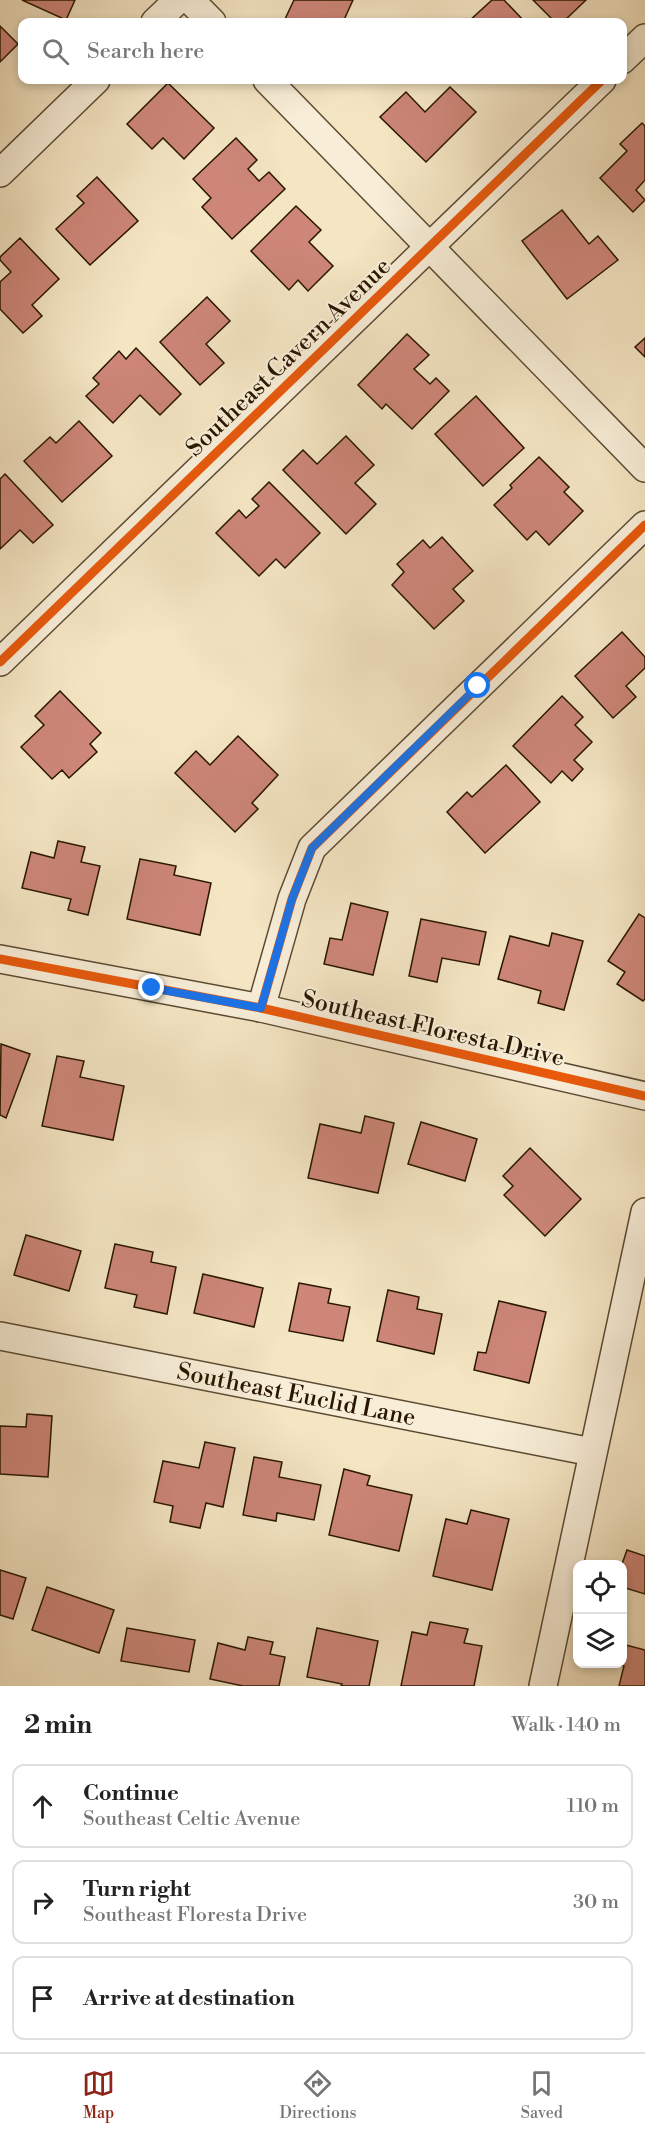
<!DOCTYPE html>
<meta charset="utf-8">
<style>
:root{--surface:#fff;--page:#f6f6f6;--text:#222;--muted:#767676;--line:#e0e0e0;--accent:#8f2418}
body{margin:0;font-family:"Libre Bodoni",serif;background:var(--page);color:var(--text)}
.controls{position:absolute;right:18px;bottom:18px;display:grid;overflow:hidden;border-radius:12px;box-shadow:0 3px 9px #0003}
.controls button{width:54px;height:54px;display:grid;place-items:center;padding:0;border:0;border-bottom:2px solid var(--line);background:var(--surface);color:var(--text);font:30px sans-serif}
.stop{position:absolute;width:18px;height:18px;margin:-14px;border:4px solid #1a73e8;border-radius:50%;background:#fff}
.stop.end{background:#1a73e8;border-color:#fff;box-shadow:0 2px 6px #0008}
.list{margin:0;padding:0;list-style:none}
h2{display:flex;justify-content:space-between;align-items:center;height:78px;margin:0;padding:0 24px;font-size:26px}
h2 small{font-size:20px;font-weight:400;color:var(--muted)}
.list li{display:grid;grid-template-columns:39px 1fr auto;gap:18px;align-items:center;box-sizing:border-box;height:84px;margin:0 12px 12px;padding:0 12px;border:2px solid var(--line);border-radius:12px}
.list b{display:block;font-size:22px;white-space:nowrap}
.list p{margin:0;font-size:20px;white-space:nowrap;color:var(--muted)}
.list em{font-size:20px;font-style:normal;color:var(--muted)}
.icon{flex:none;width:33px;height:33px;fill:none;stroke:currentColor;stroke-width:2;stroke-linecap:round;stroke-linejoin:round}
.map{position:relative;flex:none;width:645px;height:1686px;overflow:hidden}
.search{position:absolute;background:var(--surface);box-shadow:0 3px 9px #0003;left:18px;right:18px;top:18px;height:66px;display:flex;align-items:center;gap:15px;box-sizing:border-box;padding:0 21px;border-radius:12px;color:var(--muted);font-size:22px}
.sheet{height:366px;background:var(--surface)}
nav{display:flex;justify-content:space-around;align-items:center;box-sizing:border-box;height:84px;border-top:2px solid var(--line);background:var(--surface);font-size:16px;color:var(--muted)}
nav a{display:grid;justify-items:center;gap:3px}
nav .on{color:var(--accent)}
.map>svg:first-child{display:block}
</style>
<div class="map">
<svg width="645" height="1686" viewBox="0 0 645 1686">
<rect width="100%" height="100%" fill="#f4e5c3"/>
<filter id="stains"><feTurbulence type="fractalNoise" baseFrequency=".00333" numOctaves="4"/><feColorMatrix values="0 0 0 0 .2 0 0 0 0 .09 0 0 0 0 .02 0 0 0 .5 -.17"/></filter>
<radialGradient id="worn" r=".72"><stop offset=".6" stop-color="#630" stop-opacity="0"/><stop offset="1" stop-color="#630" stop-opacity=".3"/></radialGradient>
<!-- building -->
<g fill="#cd8678" stroke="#281601" stroke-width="1.5">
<polygon points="22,0 75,0 66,20"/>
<polygon points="294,0 353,0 343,22 292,22 285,19"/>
<polygon points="492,0 504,0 525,22 468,22"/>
<polygon points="533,0 586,0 563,22 555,22"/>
<polygon points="0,26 18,44 0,62"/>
<polygon points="168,83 214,128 184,159 163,138 152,149 127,124"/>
<polygon points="450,87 476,112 426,162 380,117 406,92 425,112"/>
<polygon points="642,123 645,126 645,180 636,190 645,200 633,212 600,178 627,151 620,144"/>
<polygon points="236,138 257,160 248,169 259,181 269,172 285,189 232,239 202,207 211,198 193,179"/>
<polygon points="97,177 138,221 90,265 56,229 84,203 77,196"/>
<polygon points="296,206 321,230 309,242 333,266 308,291 298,280 289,290 251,251"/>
<polygon points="562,210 589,244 598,236 618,260 567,299 522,241"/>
<polygon points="20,238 59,279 32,305 42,316 23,333 0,309 0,282 11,272 0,260 0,257"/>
<polygon points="207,297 230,321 206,344 224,363 200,385 160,342"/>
<polygon points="407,334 429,355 414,369 430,384 436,378 449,391 412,429 386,404 382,409 358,385"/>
<polygon points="645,338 645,357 635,347"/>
<polygon points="136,348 181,394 160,415 140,395 113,423 86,396 99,384 93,378 119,351 126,359"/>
<polygon points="476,396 524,448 483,486 435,434"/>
<polygon points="79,421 112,456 62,502 24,461 50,437 56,443"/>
<polygon points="346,436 374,465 355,483 376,504 346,534 283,470 303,450 317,464"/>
<polygon points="539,457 569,487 564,492 583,511 549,545 536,531 527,540 494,505 512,488 510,485"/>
<polygon points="5,474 53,525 33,543 20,530 0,549 0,479"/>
<polygon points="269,482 320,533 285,568 276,559 259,576 216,533 239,510 246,518 259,506 252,499"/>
<polygon points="442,537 473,571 453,589 464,601 434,629 392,585 404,572 397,564 423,540 430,548"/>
<polygon points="622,632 645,657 645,668 626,686 636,697 613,718 575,676"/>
<polygon points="60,691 101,733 90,744 97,752 69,778 62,770 52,779 21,747 44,725 35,716"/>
<polygon points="562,696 583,717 575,725 592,742 574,760 583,769 572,781 562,771 551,783 513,746"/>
<polygon points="238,736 278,775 252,803 258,809 235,832 175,773 196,751 210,765"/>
<polygon points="506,765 540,802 485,853 447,812 467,792 472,797"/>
<polygon points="58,841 85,847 81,862 100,866 88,915 68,910 71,899 22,888 31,852 54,858"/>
<polygon points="140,859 176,866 174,875 211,883 200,935 127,919"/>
<polygon points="351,903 388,912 373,975 324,964 330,938 342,940"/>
<polygon points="639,914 645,918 645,999 643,1001 617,984 625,972 608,961"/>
<polygon points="421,919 486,932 479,965 442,958 437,982 409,976"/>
<polygon points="552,933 583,941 564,1010 538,1003 541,991 498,979 510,936 549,946"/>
<polygon points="1,1044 30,1054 6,1118 0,1115"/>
<polygon points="57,1056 84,1061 80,1077 124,1086 113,1140 42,1126"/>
<polygon points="365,1116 394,1123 378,1193 308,1178 320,1124 361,1133"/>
<polygon points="421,1122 477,1139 465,1181 408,1164"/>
<polygon points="530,1148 581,1199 545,1236 504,1195 513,1186 503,1176"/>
<polygon points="26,1235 81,1251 69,1291 14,1275"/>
<polygon points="115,1244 153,1252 151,1262 176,1267 167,1314 134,1307 137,1295 105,1288"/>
<polygon points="203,1274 263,1288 254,1327 194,1313"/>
<polygon points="299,1283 331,1289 328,1303 350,1307 343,1341 289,1331"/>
<polygon points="388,1290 419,1297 417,1309 442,1314 434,1354 377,1341"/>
<polygon points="499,1301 546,1312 529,1383 474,1370 478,1352 486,1353"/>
<polygon points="27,1414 52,1416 48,1477 0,1474 0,1426 26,1427"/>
<polygon points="205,1442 235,1448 223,1507 206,1503 200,1528 170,1522 173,1506 154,1502 163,1461 199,1468"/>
<polygon points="254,1457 282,1462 279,1477 321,1485 314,1520 277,1513 276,1521 243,1515"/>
<polygon points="344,1469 370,1476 367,1485 412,1495 399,1551 329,1535"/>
<polygon points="471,1510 509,1519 492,1590 433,1576 446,1519 467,1524"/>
<polygon points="627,1550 645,1556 645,1594 622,1587 622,1564"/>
<polygon points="0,1570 26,1578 13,1619 0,1615"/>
<polygon points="47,1587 114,1610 99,1653 32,1630"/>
<polygon points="430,1622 468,1629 464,1643 482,1646 474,1686 401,1686 412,1632 427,1635"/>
<polygon points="127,1628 195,1640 189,1672 121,1661"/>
<polygon points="317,1628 378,1641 369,1686 341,1686 342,1684 307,1677"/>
<polygon points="248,1637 273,1642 270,1654 285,1657 279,1686 243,1686 210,1679 218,1643 245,1650"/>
<polygon points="622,1644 645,1650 645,1686 619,1686 624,1666 615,1664 622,1664"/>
</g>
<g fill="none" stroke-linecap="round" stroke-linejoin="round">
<!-- minor casing -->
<g stroke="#5b4a32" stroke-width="30">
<g id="minor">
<polyline points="190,0 212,22"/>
<polyline points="155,22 178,0"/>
<polyline points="622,60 645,38"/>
<polyline points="267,80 645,468"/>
<polyline points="0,173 96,80"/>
<polyline points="0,662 602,80"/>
<polyline points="0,959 261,1008 645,1096"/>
<polyline points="261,1008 292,899 312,848 645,525"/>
<path id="s1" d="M0 1336 592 1452"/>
<polyline points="543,1686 645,1212"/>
</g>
</g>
<!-- minor -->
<use href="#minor" stroke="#f8eed8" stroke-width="27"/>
<!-- cycleway casing -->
<g stroke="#f8eed8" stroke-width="13">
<g id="cycleway">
<polyline points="0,662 602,80"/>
<polyline points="0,959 261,1008 645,1096"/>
<polyline points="261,1008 292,899 312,848 645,525"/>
</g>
</g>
<!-- cycleway -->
<use href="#cycleway" stroke="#e8590c" stroke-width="9"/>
</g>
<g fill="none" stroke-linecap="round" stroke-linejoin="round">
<!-- route -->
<polyline stroke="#1a73e8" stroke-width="8" points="152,988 261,1008 292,899 312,848 478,686"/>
</g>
<g text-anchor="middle" stroke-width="4.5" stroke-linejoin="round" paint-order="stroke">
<!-- street labels -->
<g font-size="24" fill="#281601" stroke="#f8eed8">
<text transform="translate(288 357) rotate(-44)" y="8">Southeast Cavern Avenue</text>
<text transform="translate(433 1028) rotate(13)" y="8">Southeast Floresta Drive</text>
<text dy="8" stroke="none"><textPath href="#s1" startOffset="302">Southeast Euclid Lane</textPath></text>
</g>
</g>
<rect width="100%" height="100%" filter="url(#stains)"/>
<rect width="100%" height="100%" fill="url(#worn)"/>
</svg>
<div class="controls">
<button><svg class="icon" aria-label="locate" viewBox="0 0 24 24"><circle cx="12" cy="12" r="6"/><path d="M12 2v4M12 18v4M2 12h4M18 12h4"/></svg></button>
<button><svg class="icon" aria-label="layers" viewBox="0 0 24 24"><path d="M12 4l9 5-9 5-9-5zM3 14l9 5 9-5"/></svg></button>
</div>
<div class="stop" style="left:478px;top:686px"></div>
<div class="stop end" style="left:152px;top:988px"></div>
<div class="search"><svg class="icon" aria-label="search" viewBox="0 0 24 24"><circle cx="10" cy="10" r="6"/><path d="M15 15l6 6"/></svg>Search here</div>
</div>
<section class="sheet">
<h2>2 min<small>Walk · 140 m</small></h2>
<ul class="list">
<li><svg class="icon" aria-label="ahead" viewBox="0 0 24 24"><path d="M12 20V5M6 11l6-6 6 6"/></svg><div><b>Continue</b><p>Southeast Celtic Avenue</p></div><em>110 m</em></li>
<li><svg class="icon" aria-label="right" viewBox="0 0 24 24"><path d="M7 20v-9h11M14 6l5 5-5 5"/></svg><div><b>Turn right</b><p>Southeast Floresta Drive</p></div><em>30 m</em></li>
<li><svg class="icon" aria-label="arrive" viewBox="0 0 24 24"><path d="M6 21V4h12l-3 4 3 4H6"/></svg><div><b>Arrive at destination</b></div></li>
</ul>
</section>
<nav>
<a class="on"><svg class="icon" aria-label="map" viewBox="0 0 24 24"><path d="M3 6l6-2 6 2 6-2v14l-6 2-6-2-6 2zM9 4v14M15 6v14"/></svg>Map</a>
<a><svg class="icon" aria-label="directions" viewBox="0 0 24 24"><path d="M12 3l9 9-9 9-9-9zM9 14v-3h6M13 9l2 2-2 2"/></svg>Directions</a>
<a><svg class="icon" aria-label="saved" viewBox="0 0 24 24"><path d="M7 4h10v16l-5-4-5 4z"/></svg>Saved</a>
</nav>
